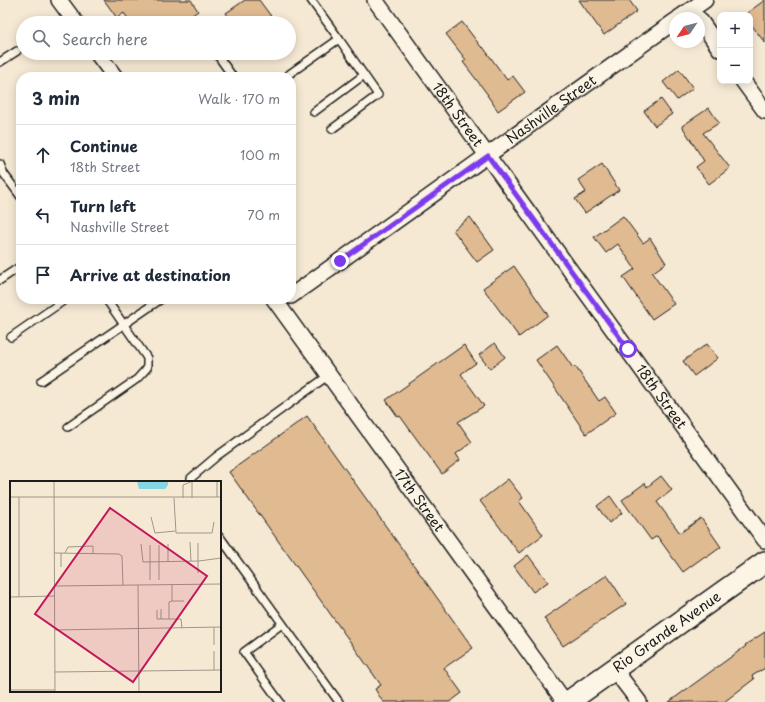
<!DOCTYPE html>
<meta charset="utf-8">
<style>
:root{--surface:#fff;--page:#f6f6f7;--text:#1f2937;--muted:#747a83;--line:#e0e1e3}
body{margin:0;font-family:"Playpen Sans",sans-serif;background:var(--page);color:var(--text)}
.controls{position:absolute;right:12px;top:12px;display:grid;overflow:hidden;border-radius:8px;box-shadow:0 2px 10px #0003}
.controls button{width:36px;height:36px;display:grid;place-items:center;padding:0;border:0;border-bottom:1px solid var(--line);background:var(--surface);color:var(--text);font:20px sans-serif}
.compass{position:absolute;left:669px;top:12px;width:36px;height:36px;border-radius:50%;background:var(--surface);box-shadow:0 2px 10px #0003;rotate:235deg}
.stop{position:absolute;width:12px;height:12px;margin:-9px;border:3px solid #7c3aed;border-radius:50%;background:#fff}
.stop.end{background:#7c3aed;border-color:#fff;box-shadow:0 1px 4px #0008}
.list{margin:0;padding:0;list-style:none}
h2{display:flex;justify-content:space-between;align-items:center;height:52px;margin:0;padding:0 16px;font-size:17px}
h2 small{font-size:13px;font-weight:400;color:var(--muted)}
.list li{display:grid;grid-template-columns:26px 1fr auto;gap:12px;align-items:center;box-sizing:border-box;height:60px;padding:0 16px;border-top:1px solid var(--line)}
.list b{display:block;font-size:15px;white-space:nowrap}
.list p{margin:0;font-size:13px;white-space:nowrap;color:var(--muted)}
.list em{font-size:13px;font-style:normal;color:var(--muted)}
.icon{flex:none;width:22px;height:22px;fill:none;stroke:currentColor;stroke-width:2;stroke-linecap:round;stroke-linejoin:round}
.map{position:relative;flex:none;width:765px;height:702px;overflow:hidden}
.search{position:absolute;background:var(--surface);box-shadow:0 2px 10px #0003;left:16px;top:16px;width:280px;height:44px;display:flex;align-items:center;gap:10px;box-sizing:border-box;padding:0 14px;border-radius:22px;color:var(--muted);font-size:15px}
.panel{position:absolute;background:var(--surface);box-shadow:0 2px 10px #0003;left:16px;top:72px;width:280px;height:232px;border-radius:16px}
.map>svg:first-child{display:block}
</style>
<div class="map">
<svg width="765" height="702" viewBox="0 0 765 702">
<rect width="100%" height="100%" fill="#f6e9d4"/>
<filter id="ink" filterUnits="userSpaceOnUse"><feTurbulence type="fractalNoise" baseFrequency=".025" numOctaves="2"/><feDisplacementMap in="SourceGraphic" scale="8" xChannelSelector="R" yChannelSelector="G"/><feConvolveMatrix kernelMatrix="1 2 1 2 8 2 1 2 1" color-interpolation-filters="sRGB"/></filter>
<g filter="url(#ink)">
<!-- building -->
<g fill="#e0ba91" stroke="#1c1c1c">
<polygon points="104,0 191,0 198,11 181,23 131,23 124,13 117,18"/>
<polygon points="245,0 259,0 276,23 233,23 226,13"/>
<polygon points="579,0 629,0 637,11 604,35"/>
<polygon points="765,0 765,43 750,23 750,15 744,15"/>
<polygon points="462,22 482,48 483,47 507,80 513,76 525,92 498,111 487,95 488,95 463,62 466,60 446,34"/>
<polygon points="679,69 693,88 677,100 663,82"/>
<polygon points="661,99 672,114 655,126 644,111"/>
<polygon points="709,108 719,123 703,133 730,168 709,184 696,167 704,161 682,126"/>
<polygon points="602,164 619,190 585,213 575,199 586,192 578,180"/>
<polygon points="623,216 643,243 650,238 666,263 652,273 674,304 652,319 623,277 635,269 618,244 606,253 594,237"/>
<polygon points="470,217 494,250 477,262 453,230"/>
<polygon points="514,266 548,315 519,337 483,288"/>
<polygon points="495,343 505,357 490,369 479,355"/>
<polygon points="707,344 718,358 694,376 683,361"/>
<polygon points="464,345 476,363 461,374 484,406 458,422 472,442 456,454 460,460 442,474 400,416 398,417 386,400"/>
<polygon points="557,345 573,368 575,366 599,401 605,397 616,413 586,434 536,360"/>
<polygon points="307,416 473,648 444,668 462,693 450,702 383,702 375,689 381,685 229,472"/>
<polygon points="661,476 672,490 657,502 680,533 701,518 721,547 706,558 705,556 683,572 657,536 651,540 622,500 645,483 647,487"/>
<polygon points="508,479 523,498 519,501 543,535 519,553 480,501"/>
<polygon points="610,496 622,513 609,523 597,506"/>
<polygon points="528,555 548,582 533,592 514,566"/>
<polygon points="607,575 626,604 563,646 544,618"/>
<polygon points="765,632 765,668 752,676 754,679 724,702 669,702 746,646 745,645"/>
</g>
<g fill="none" stroke-linecap="round" stroke-linejoin="round">
<!-- lane casing -->
<g stroke="#1c1c1c" stroke-width="10">
<g id="lane">
<polyline points="216,53 233,77"/>
<polyline points="0,62 17,51"/>
<polyline points="285,77 339,39 311,0"/>
<polyline points="314,112 364,75 339,39"/>
<polyline points="332,129 378,95 364,75"/>
<polyline points="0,164 4,174 21,197"/>
<polyline points="0,280 21,266"/>
<polyline points="11,337 66,299"/>
<polyline points="41,381 161,299"/>
<polyline points="68,427 137,379 147,368 147,358 106,299"/>
<polyline points="191,482 191,478 217,456 329,375"/>
<polyline points="220,537 339,702"/>
<polyline points="280,702 244,652 282,624"/>
</g>
</g>
<!-- street casing -->
<g stroke="#1c1c1c" stroke-width="18">
<g id="street">
<polyline points="59,0 76,23"/>
<path id="s1" d="M375 0 765 540"/>
<polyline points="679,18 705,0"/>
<polyline points="699,19 720,49"/>
<polyline points="97,53 115,77"/>
<polyline points="743,81 765,111"/>
<path id="s2" d="M291 296 675 21"/>
<path id="s3" d="M274 299 565 702"/>
<polyline points="614,669 639,702"/>
</g>
</g>
<!-- secondary casing -->
<g stroke="#1c1c1c" stroke-width="24">
<g id="secondary">
<path id="s4" d="M568 702 765 562"/>
</g>
</g>
<!-- lane -->
<use href="#lane" stroke="#fcf5e5" stroke-width="7"/>
<!-- street -->
<use href="#street" stroke="#fcf5e5" stroke-width="15"/>
<!-- secondary -->
<use href="#secondary" stroke="#fcf5e5" stroke-width="21"/>
</g>
</g>
<g fill="none" stroke-linecap="round" stroke-linejoin="round" filter="url(#ink)">
<!-- route -->
<polyline stroke="#7c3aed" stroke-width="5" points="340,261 488,156 628,349"/>
</g>
<g text-anchor="middle" stroke-width="3" stroke-linejoin="round" paint-order="stroke">
<!-- street labels -->
<g font-size="14" fill="#1c1c1c" stroke="#fcf5e5">
<text dy="5" stroke="none"><textPath href="#s2" startOffset="320">Nashville Street</textPath></text>
<text dy="5" stroke="none"><textPath href="#s1" startOffset="141">18th Street</textPath></text>
<text dy="5" stroke="none"><textPath href="#s1" startOffset="489">18th Street</textPath></text>
<text dy="5" stroke="none"><textPath href="#s3" startOffset="248">17th Street</textPath></text>
<text dy="5" stroke="none"><textPath href="#s4" startOffset="121">Rio Grande Avenue</textPath></text>
</g>
</g>
<!-- overview -->
<g transform="translate(10 481)">
<rect width="211" height="211" fill="#f6e9d4"/>
<path d="M127 0H158V4L155 8H129Z" fill="#86d6e2"/>
<path fill="none" stroke="#9f978a" stroke-width="1" d="M44 0 45 211M182 1V17M0 16H211M9 16V116M207 16V0M164 17 166 52H202L204 41M173 17V4L183 0M141 36 145 52 165 50M180 61 181 80M188 62V92M131 63 133 81 189 80 211 77M158 63V80M149 64V99M44 72 109 73 112 75 113 104M55 72 58 66 83 65V73M51 86V72M140 99V64M128 104 129 211M162 104V120H174M44 105 211 103M0 116 45 115M162 120 159 121V138H171L172 147M0 127V189M151 128V138H159M147 129V138H151M204 146V164M45 149 211 146M204 189V170M45 191 211 189M0 209H45"/>
<path fill="#c2185b" fill-opacity="0.15" stroke="#c2185b" stroke-width="2" d="M100 27 197 95 123 201 25 133Z"/>
<rect width="211" height="211" fill="none" stroke="#1c1c1c" stroke-width="2"/>
</g>
</svg>
<div class="controls">
<button>+</button>
<button>−</button>
</div>
<svg class="compass" viewBox="-18 -18 36 36"><path d="M0-13l5 13h-10z" fill="#e53935"/><path d="M0 13l5-13h-10z" fill="#747a83"/></svg>
<div class="stop" style="left:628px;top:349px"></div>
<div class="stop end" style="left:340px;top:261px"></div>
<div class="search"><svg class="icon" aria-label="search" viewBox="0 0 24 24"><circle cx="10" cy="10" r="6"/><path d="M15 15l6 6"/></svg>Search here</div>
<section class="panel">
<h2>3 min<small>Walk · 170 m</small></h2>
<ul class="list">
<li><svg class="icon" aria-label="ahead" viewBox="0 0 24 24"><path d="M12 20V5M6 11l6-6 6 6"/></svg><div><b>Continue</b><p>18th Street</p></div><em>100 m</em></li>
<li><svg class="icon" aria-label="left" viewBox="0 0 24 24"><path d="M17 20v-9H6M10 6l-5 5 5 5"/></svg><div><b>Turn left</b><p>Nashville Street</p></div><em>70 m</em></li>
<li><svg class="icon" aria-label="arrive" viewBox="0 0 24 24"><path d="M6 21V4h12l-3 4 3 4H6"/></svg><div><b>Arrive at destination</b></div></li>
</ul>
</section>
</div>
